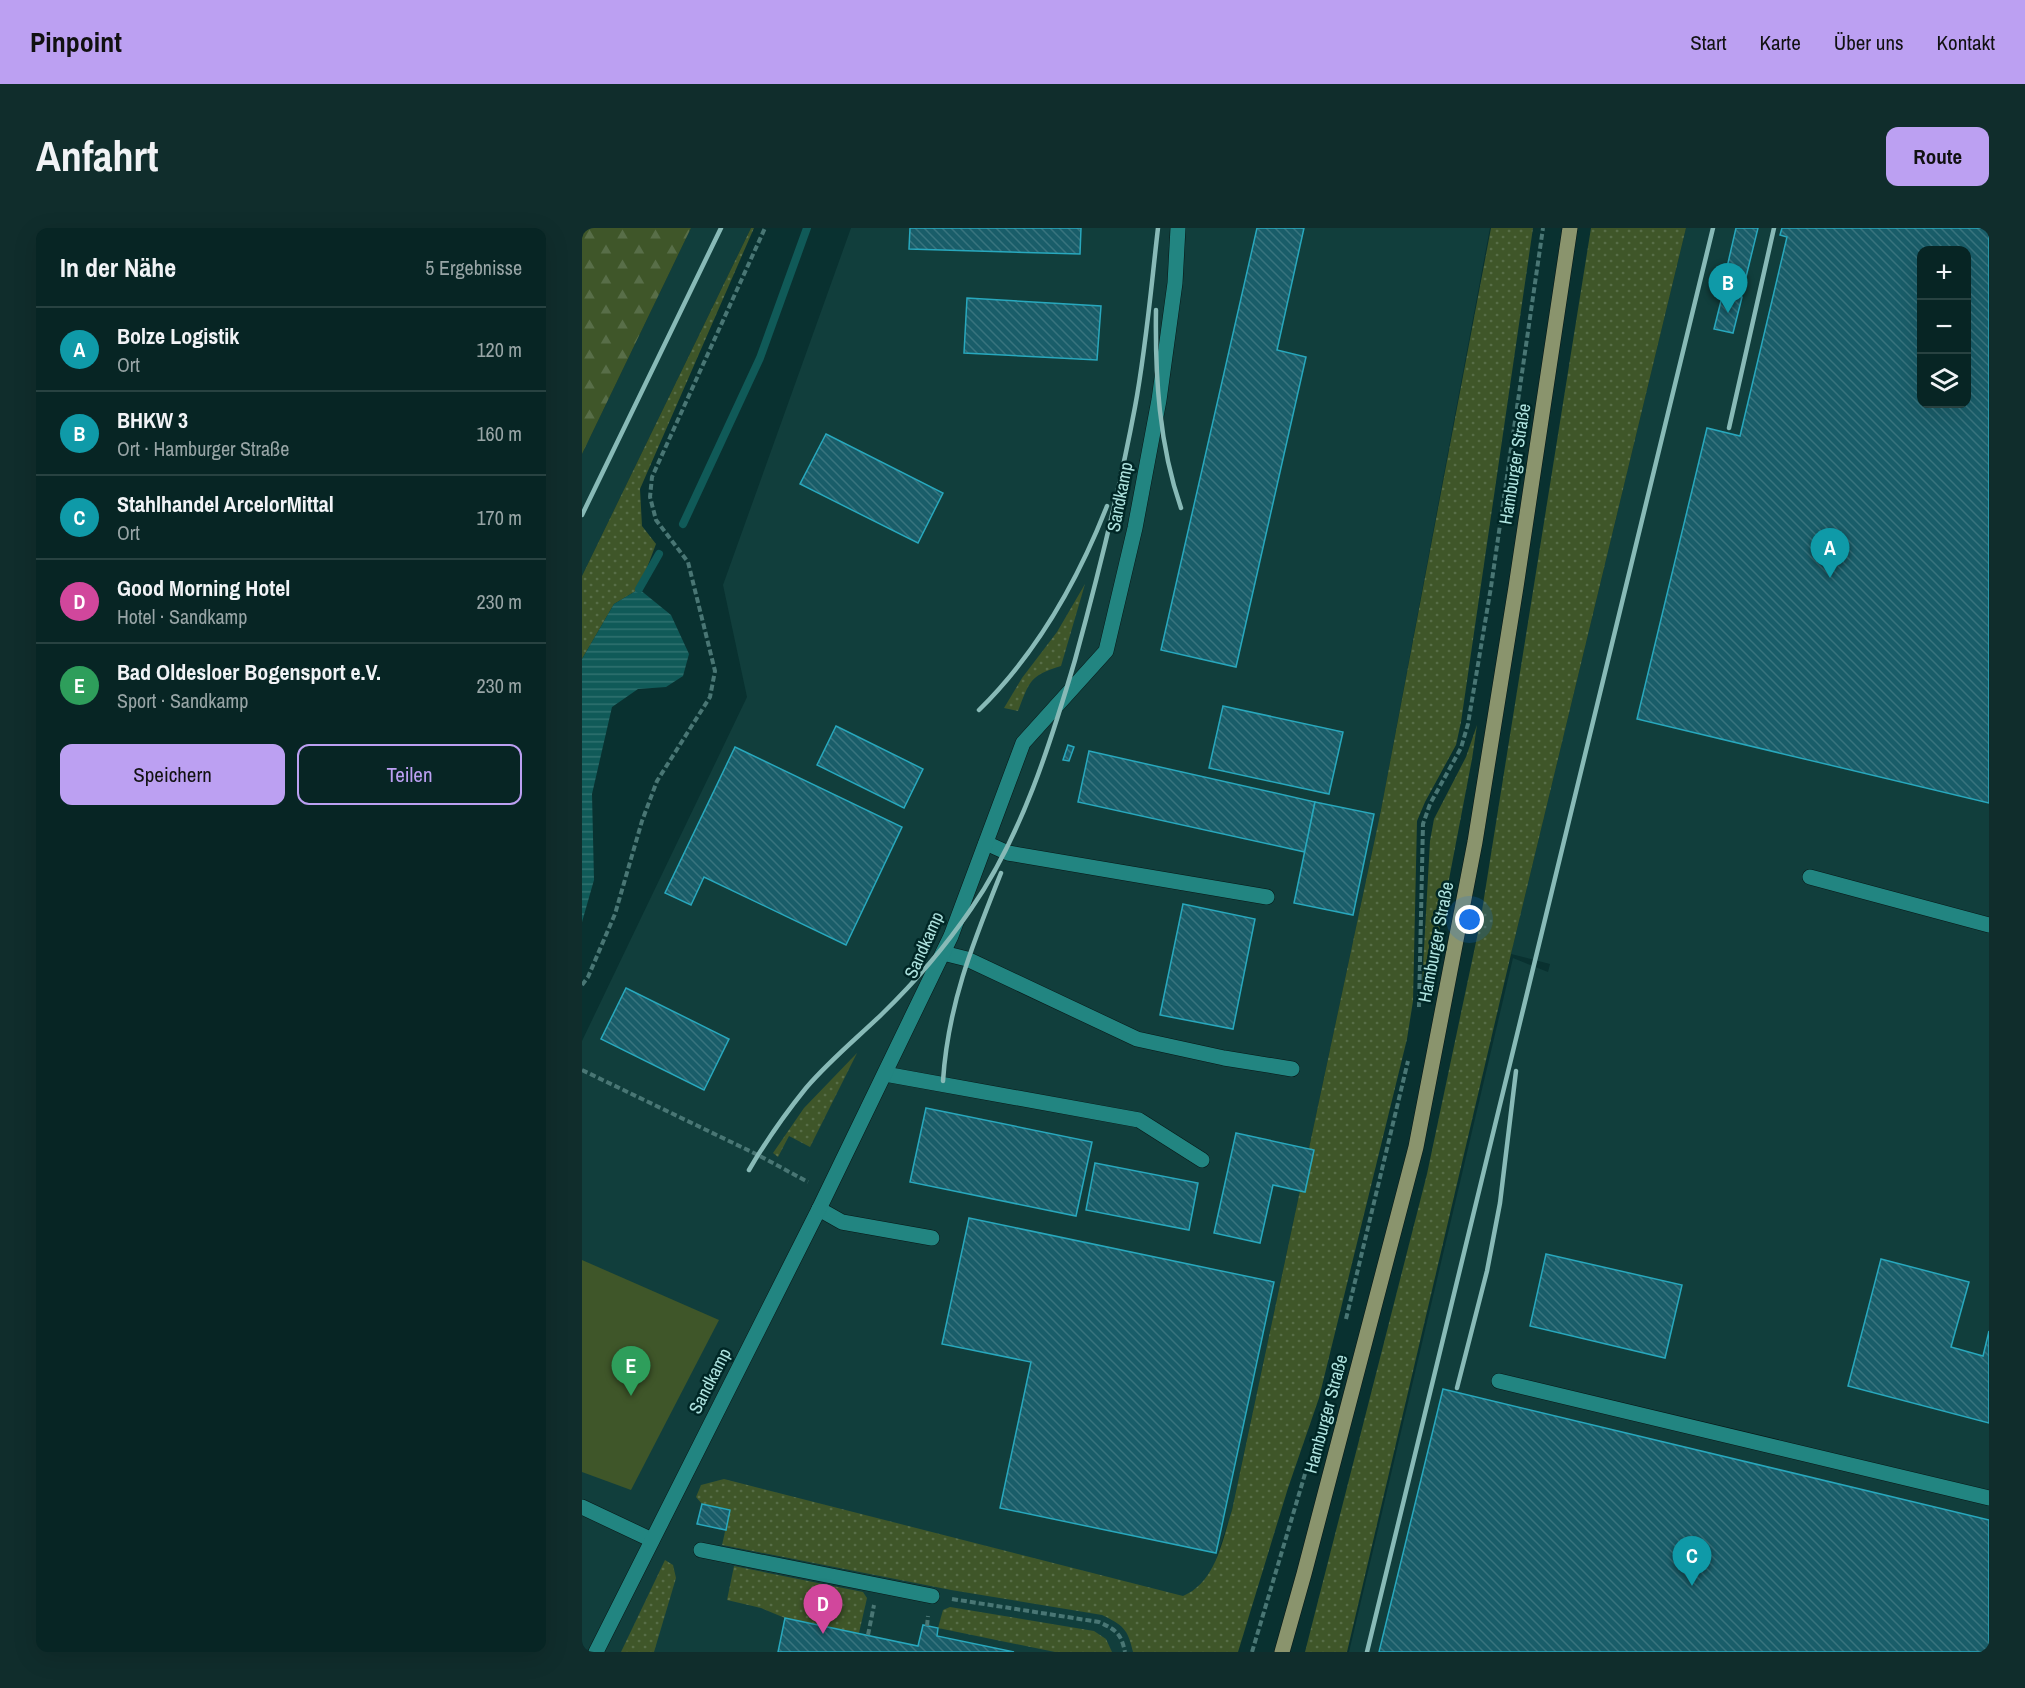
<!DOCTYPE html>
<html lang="de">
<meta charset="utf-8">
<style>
:root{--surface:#072524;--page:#102d2c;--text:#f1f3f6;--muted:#98a5a6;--line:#284241;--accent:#bca0f2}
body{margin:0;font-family:"Archivo Narrow",sans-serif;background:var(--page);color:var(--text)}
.controls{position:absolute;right:18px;top:18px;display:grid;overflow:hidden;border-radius:12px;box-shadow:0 6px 24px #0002}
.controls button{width:54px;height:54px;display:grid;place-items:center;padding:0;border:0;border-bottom:2px solid var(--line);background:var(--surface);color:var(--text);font:30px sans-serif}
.you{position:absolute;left:888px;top:692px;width:21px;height:21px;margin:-15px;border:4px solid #fff;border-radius:50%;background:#1a73e8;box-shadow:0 0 0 9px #1a73e833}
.badge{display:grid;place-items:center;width:39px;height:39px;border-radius:50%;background:var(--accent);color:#fff;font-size:20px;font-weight:700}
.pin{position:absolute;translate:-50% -50px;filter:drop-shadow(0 2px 3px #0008)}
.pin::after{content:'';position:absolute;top:32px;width:21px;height:18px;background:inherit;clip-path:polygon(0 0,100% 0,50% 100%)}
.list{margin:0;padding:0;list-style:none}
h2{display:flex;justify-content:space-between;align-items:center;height:78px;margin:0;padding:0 24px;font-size:26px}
h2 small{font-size:20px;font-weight:400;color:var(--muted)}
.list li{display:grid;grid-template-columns:39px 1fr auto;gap:18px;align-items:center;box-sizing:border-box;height:84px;padding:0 24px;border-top:2px solid var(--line)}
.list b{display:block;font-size:22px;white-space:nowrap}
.list p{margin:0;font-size:20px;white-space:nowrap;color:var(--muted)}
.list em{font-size:20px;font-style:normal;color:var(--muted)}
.actions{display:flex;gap:12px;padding:18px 24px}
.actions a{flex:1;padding:14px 0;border:2px solid var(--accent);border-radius:12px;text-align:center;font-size:21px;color:var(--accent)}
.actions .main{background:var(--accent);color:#111}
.icon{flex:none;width:33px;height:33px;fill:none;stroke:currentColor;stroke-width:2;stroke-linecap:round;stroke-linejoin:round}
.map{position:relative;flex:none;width:1407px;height:1424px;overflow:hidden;border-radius:12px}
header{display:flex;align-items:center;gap:36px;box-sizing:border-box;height:84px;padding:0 30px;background:var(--accent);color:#111}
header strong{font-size:28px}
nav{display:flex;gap:33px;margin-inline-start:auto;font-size:21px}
.intro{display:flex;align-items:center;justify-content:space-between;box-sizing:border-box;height:144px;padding:0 36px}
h1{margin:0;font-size:42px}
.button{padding:15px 27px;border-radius:12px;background:var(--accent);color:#111;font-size:21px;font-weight:700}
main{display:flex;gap:36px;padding:0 36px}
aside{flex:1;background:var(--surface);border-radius:12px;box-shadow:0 6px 24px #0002}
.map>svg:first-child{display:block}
</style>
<header>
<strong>Pinpoint</strong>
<nav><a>Start</a><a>Karte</a><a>Über uns</a><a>Kontakt</a></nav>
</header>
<div class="intro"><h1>Anfahrt</h1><a class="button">Route</a></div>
<main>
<aside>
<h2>In der Nähe<small>5 Ergebnisse</small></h2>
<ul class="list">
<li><span class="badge" style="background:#0f9aa8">A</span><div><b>Bolze Logistik</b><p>Ort</p></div><em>120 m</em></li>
<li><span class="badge" style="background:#0f9aa8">B</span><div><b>BHKW 3</b><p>Ort · Hamburger Straße</p></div><em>160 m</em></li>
<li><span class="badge" style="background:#0f9aa8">C</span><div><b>Stahlhandel ArcelorMittal</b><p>Ort</p></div><em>170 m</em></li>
<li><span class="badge" style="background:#d1479c">D</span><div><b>Good Morning Hotel</b><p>Hotel · Sandkamp</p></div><em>230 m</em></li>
<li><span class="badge" style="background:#2e9e5b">E</span><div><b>Bad Oldesloer Bogensport e.V.</b><p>Sport · Sandkamp</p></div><em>230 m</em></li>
</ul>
<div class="actions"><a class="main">Speichern</a><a>Teilen</a></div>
</aside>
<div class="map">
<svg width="1407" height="1424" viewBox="0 0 1407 1424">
<defs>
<pattern id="grass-dots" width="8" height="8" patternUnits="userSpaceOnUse" patternTransform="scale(1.5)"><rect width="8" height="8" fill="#3f5629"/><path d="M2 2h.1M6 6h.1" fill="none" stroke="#586e48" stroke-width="1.8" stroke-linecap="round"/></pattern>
<pattern id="forest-firs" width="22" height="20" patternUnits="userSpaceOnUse" patternTransform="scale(1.5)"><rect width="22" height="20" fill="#3f5629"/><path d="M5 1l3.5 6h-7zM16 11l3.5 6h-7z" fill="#586e48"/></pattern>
<pattern id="water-rules" width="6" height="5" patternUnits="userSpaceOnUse" patternTransform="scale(1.5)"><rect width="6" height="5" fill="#105a58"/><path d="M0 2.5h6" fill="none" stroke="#307270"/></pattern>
<pattern id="building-back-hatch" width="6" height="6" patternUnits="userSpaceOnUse" patternTransform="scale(1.5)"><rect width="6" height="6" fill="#195d69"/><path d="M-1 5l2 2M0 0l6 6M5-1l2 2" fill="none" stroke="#38747e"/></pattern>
</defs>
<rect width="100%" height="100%" fill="#093130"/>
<!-- built -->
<g fill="#113e3c" fill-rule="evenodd">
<polygon points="109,0 169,0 0,348 0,226"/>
<polygon points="269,0 908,0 799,582 650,1282 604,1424 0,1424 0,813 165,469 141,357"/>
<path d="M1104 0H1407V1424H767L931 730 966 744 968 736 929 726ZM1340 22H1384V176H1340Z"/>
</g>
<!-- grass -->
<g fill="url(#grass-dots)">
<polygon points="169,0 172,0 58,261 60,298 74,316 57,361 32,376 0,431 0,348"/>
<path d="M909 0H951L879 494 874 517 843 574 835 593 831 773 825 811 737 1170 706 1260 656 1424H551C546 1401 541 1397 520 1387L369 1362 140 1317 148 1282 120 1276 114 1269 119 1257 142 1251 601 1368C634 1354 640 1313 650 1282L799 582Z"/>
<polygon points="1009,0 1104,0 929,726 765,1424 723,1424 845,946 898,695"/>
<path d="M503 356 479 438C447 448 448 453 436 483L422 480 440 450 475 404Z"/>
<polygon points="895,497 890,531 847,756 844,759 840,756 848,613 852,591 884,529"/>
<polygon points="275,825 228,919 207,908 196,929 191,925 222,880"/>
<polygon points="83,1332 91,1337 94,1350 72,1424 39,1424"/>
<polygon points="152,1338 281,1364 285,1370 277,1405 203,1390 179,1380 145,1372"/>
<polygon points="368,1379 512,1403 524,1411 530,1424 473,1424 356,1400 361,1382"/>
</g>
<!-- forest -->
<polygon fill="url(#forest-firs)" points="0,0 109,0 0,226"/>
<!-- garden -->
<polygon fill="#3f5629" points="0,1032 137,1092 49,1262 0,1244"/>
<!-- water -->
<polygon fill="url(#water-rules)" points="57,361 89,387 107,426 101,448 84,459 56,461 30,479 10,566 12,652 0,694 0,431 32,376"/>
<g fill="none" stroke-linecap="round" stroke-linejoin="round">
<!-- stream -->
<g stroke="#105a58" stroke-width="8">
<polyline points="101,296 178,130 225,0"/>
<polyline points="57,361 77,326"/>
</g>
</g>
<!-- building -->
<g fill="url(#building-back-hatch)" stroke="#28a8bd" stroke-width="1.5" fill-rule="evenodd">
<polygon points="328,0 499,0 498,26 327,21"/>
<polygon points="675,0 722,0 695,122 724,129 654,439 579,422"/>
<polygon points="1154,0 1176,0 1163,53 1143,48"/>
<path d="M1200 0H1407V575L1055 491 1125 200 1158 208 1205 9 1198 7ZM1340 22H1384V176H1340Z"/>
<polygon points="1141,65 1160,69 1151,105 1132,101"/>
<polygon points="385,70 519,78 515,132 382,125"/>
<polygon points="244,206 361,265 336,315 218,256"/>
<polygon points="641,478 761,504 747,566 627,540"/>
<polygon points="254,498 341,541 322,580 235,537"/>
<polygon points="486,517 492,519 487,533 481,532"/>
<polygon points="153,519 320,599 264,717 122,649 109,677 83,665"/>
<polygon points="507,523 733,574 723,624 496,574"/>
<polygon points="733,574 792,586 771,687 712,675"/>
<polygon points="601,676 673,691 651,801 578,787"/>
<polygon points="44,760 147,811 122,862 19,811"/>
<polygon points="344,880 510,914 494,988 328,954"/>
<polygon points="654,905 732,922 723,964 691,957 678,1015 632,1005"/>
<polygon points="513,935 616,955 607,1002 504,982"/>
<polygon points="387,990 692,1054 634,1325 418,1280 449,1134 360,1116"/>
<polygon points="964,1026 1100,1057 1083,1130 948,1098"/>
<polygon points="1299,1031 1387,1054 1369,1119 1401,1128 1407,1103 1407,1195 1266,1158"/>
<polygon points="861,1161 1407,1292 1407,1424 797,1424"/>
<polygon points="120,1276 148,1282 144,1302 115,1296"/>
<polygon points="203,1390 336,1418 341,1397 356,1400 355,1408 432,1424 196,1424"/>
</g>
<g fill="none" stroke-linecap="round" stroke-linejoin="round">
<!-- lane casing -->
<g stroke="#071615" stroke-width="16">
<g id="lane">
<polyline points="404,615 426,625 685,669"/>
<polyline points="1228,649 1407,697"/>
<polyline points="361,725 385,731 555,811 642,830 710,841"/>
<polyline points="303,846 557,892 620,932"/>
<polyline points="237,981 260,994 350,1010"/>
<polyline points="917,1153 1407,1270"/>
<polyline points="0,1279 70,1312"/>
<polyline points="119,1322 350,1368"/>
</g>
</g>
<!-- street casing -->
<g stroke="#071615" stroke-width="16">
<polyline id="street" points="14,1424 237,981 369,708 441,515 524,423 553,300 577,172 593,55 596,0"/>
</g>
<!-- primary casing -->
<g stroke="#071615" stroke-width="16">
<polyline id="primary" points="700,1424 722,1346 834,919 893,614 934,359 988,0"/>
</g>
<!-- path -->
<g stroke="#497674" stroke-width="4" stroke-dasharray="6 3" stroke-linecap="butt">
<polyline points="0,757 6,749 33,686 60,593 75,553 128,469 133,443 106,334 74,292 68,269 70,249 183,0"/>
<polyline points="837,779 841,596 848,576 879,520 886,496 909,359 961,0"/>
<polyline points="0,842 176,927 226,954"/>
<polyline points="764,1091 826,833"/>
<path d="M370 1371 517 1394C534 1402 539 1405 543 1424"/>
<polyline points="345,1398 346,1388"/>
<polyline points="286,1407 292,1377"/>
<polyline points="670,1424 723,1246"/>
</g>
<!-- lane -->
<use href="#lane" stroke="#228581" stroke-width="15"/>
<!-- street -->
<use href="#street" stroke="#228581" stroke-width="15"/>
<!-- primary -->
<use href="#primary" stroke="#8a946d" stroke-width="15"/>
<!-- rail -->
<g stroke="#88bab7" stroke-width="4.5">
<path d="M574 82C573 148 577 217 599 280"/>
<polyline points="1147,200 1192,0"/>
<polyline points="0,287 139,0"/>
<path d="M397 482C454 426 496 352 525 278"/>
<path d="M361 853C366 776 391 715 419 645"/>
<path d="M167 942C184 913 203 886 224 860 247 833 275 810 300 786 333 754 363 719 389 681 440 607 468 517 493 432 516 348 537 264 553 179 564 120 569 60 576 0"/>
<polyline points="875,1160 905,1043 918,975 934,843"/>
<polyline points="785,1424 1131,0"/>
</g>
</g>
<g text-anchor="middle" stroke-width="5" stroke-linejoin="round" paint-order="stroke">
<!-- street labels -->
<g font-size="18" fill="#aee3df" stroke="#002726">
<text transform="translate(933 236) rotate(-81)" y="6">Hamburger Straße</text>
<text transform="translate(538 269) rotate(-79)" y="6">Sandkamp</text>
<text transform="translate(854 714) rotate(-79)" y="6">Hamburger Straße</text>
<text transform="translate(342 717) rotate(-66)" y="6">Sandkamp</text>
<text transform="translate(128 1153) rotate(-63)" y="6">Sandkamp</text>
<text transform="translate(744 1186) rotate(-75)" y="6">Hamburger Straße</text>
</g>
</g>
</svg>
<div class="controls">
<button>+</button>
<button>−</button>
<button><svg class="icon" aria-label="layers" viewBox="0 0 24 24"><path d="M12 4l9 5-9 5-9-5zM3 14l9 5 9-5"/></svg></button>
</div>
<div class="you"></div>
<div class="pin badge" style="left:1248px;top:350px;background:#0f9aa8">A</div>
<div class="pin badge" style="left:1146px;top:85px;background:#0f9aa8">B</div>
<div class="pin badge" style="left:1110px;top:1358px;background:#0f9aa8">C</div>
<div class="pin badge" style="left:241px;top:1406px;background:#d1479c">D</div>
<div class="pin badge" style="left:49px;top:1168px;background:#2e9e5b">E</div>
</div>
</main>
